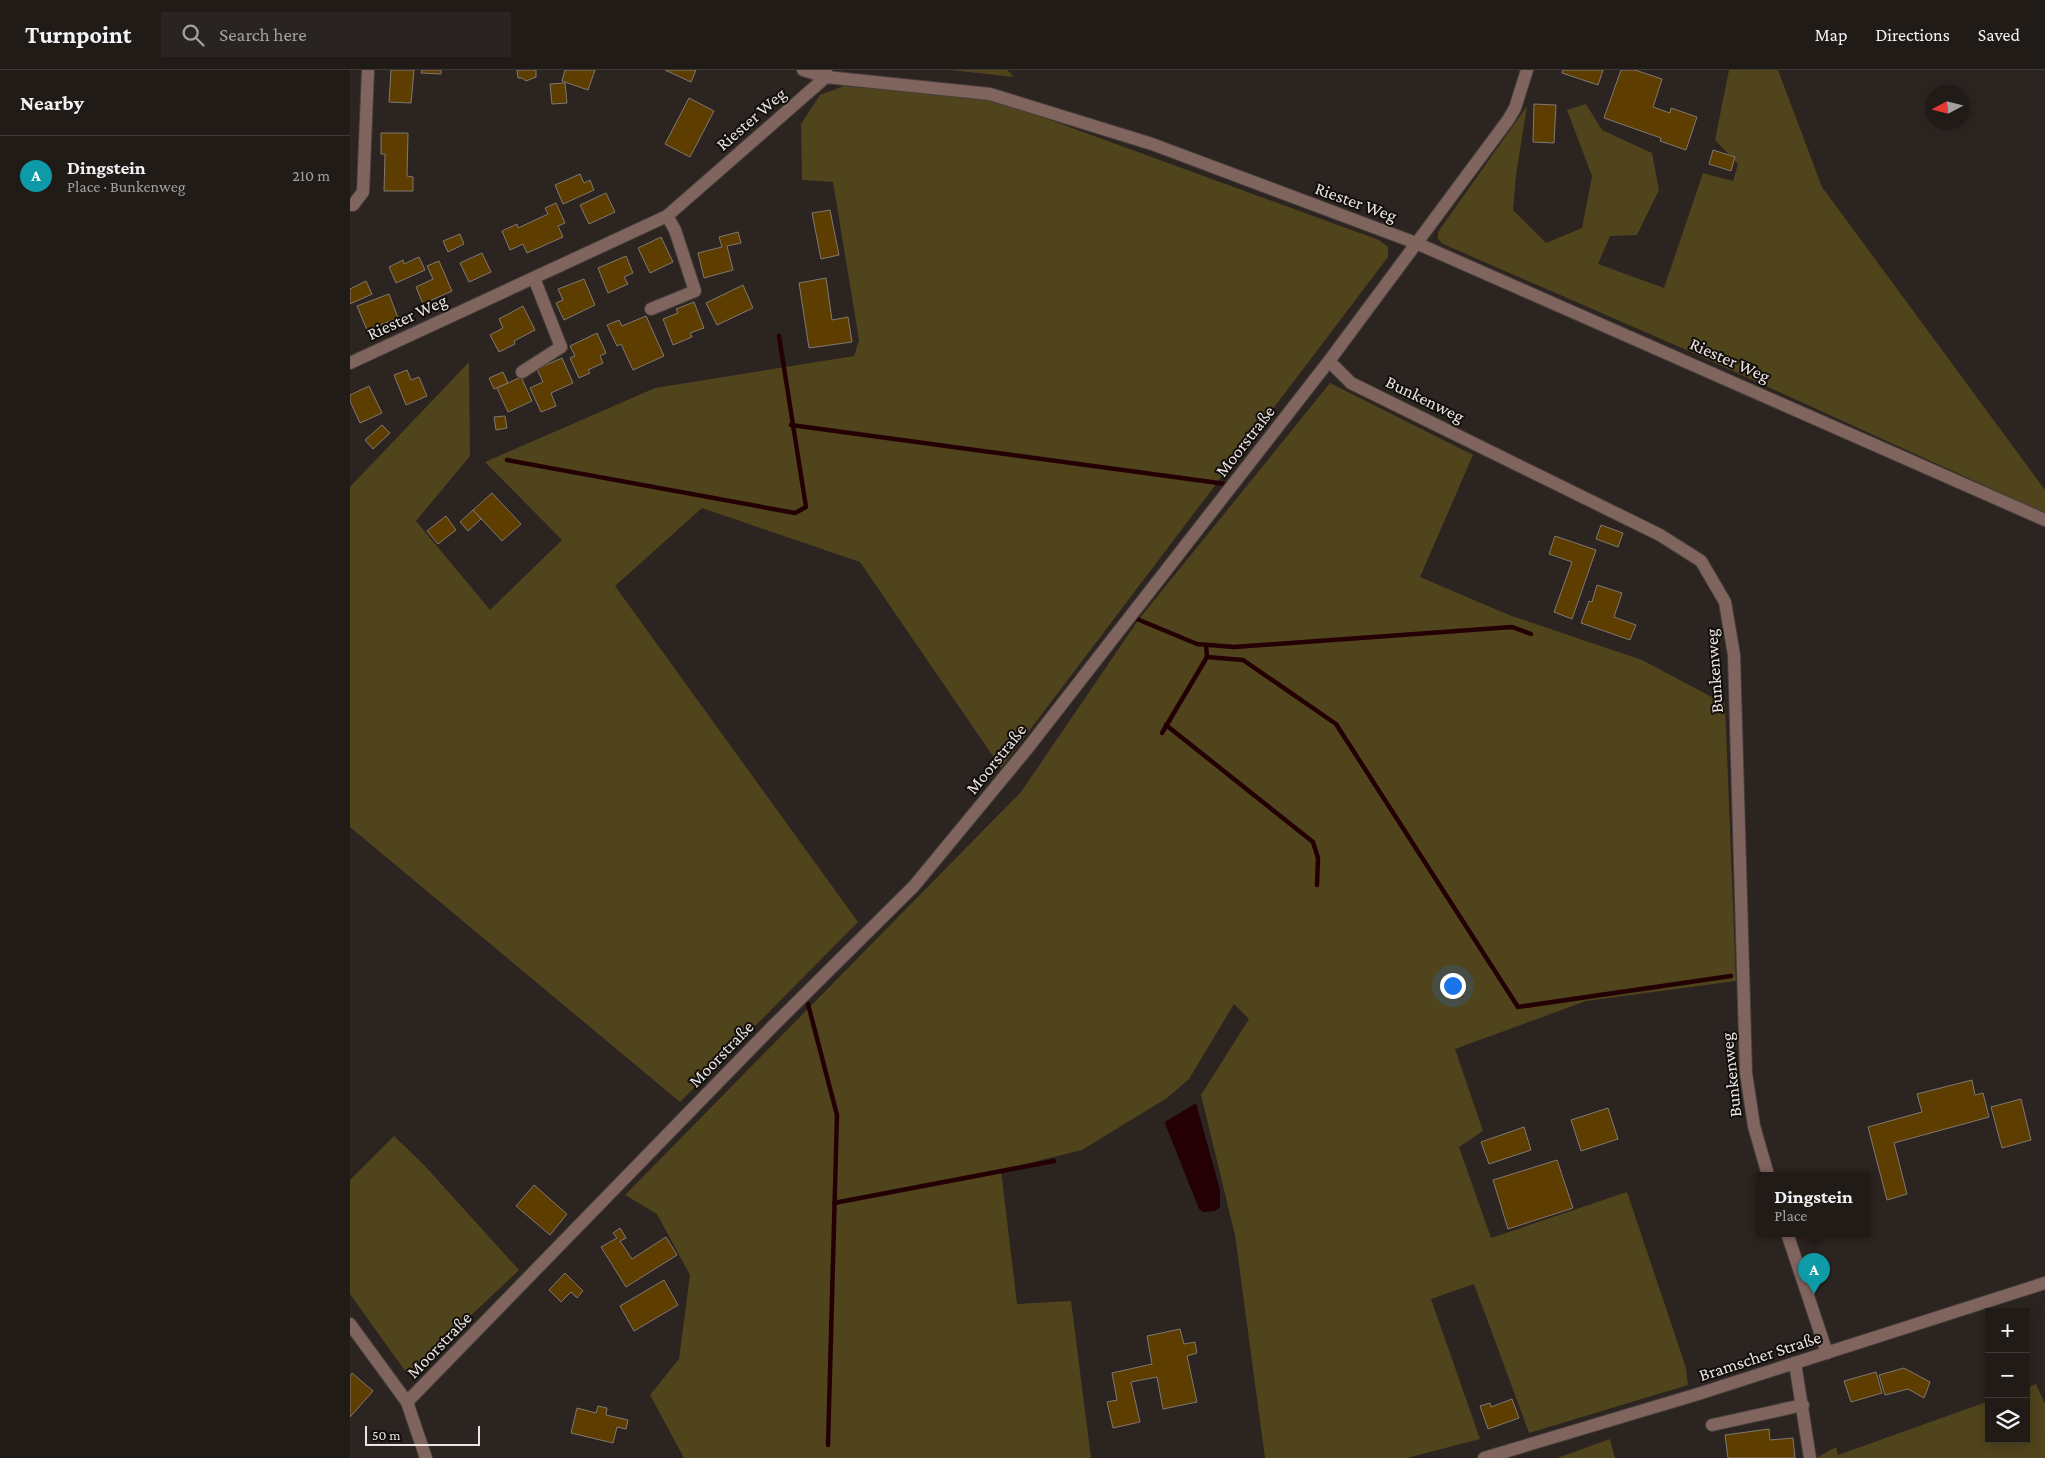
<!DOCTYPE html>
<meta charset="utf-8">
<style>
:root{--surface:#211b18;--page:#292421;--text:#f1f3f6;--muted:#a2a1a2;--line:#3e3937;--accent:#b45309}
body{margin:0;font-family:"Crimson Pro",serif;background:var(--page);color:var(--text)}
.controls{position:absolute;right:15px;bottom:15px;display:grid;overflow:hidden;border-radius:0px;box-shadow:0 2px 12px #0003}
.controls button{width:45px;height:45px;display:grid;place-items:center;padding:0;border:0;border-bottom:1px solid var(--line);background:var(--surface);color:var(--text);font:25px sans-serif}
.compass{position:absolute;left:1575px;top:15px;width:45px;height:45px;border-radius:50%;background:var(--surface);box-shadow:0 2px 12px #0003;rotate:263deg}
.scale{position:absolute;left:15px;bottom:12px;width:115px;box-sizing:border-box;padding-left:5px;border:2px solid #eae5e2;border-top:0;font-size:14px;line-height:18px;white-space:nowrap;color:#eae5e2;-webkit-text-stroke:4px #120e0c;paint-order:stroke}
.you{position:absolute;left:1102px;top:915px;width:18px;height:18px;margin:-12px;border:4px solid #fff;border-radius:50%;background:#1a73e8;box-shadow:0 0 0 8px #1a73e833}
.badge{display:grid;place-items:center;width:32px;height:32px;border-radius:50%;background:var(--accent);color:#fff;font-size:16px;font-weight:700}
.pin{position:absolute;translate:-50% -41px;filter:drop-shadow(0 1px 2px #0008)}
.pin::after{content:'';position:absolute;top:26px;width:18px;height:15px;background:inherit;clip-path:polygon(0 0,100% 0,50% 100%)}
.popup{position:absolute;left:1406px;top:1102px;width:115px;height:65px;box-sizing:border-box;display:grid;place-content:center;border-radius:0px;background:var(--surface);filter:drop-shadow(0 1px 4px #0005);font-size:16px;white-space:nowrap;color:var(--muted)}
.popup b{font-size:19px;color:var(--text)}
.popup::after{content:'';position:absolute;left:50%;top:100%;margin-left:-10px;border:10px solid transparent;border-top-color:var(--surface)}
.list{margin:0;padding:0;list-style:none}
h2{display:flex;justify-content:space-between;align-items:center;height:65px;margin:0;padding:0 20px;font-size:21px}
h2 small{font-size:16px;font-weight:400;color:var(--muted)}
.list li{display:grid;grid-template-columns:32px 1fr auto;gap:15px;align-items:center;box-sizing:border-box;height:80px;padding:0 20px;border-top:1px solid var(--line)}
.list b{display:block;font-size:19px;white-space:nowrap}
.list p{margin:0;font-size:16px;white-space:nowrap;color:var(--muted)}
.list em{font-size:16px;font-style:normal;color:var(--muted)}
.icon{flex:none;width:28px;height:28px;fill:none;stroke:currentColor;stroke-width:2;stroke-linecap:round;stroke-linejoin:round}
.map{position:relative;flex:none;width:1695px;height:1388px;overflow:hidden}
header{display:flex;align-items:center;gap:30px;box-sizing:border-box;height:70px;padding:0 25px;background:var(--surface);border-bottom:1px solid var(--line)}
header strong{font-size:24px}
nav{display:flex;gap:28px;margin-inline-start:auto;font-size:18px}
.search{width:350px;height:45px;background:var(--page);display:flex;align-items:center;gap:12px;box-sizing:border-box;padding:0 18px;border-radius:0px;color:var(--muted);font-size:19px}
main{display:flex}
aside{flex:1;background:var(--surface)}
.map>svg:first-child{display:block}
</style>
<header>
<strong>Turnpoint</strong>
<div class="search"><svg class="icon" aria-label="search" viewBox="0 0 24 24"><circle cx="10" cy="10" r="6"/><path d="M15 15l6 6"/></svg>Search here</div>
<nav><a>Map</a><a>Directions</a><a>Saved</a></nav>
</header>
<main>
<aside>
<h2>Nearby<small></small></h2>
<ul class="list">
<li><span class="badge" style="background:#0f9aa8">A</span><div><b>Dingstein</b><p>Place · Bunkenweg</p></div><em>210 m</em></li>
</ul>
</aside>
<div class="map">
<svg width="1695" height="1388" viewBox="0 0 1695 1388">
<rect width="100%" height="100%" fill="#2c2420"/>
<!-- green -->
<g fill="#50441c">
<polygon points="601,0 657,0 664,7"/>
<polygon points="1379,0 1428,0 1472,117 1695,420 1695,443 1341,282 1093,174 1088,169 1088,162 1177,36 1166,105 1163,140 1196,173 1232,158 1242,106 1217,40 1236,34 1252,60 1302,83 1309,120 1287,165 1260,166 1248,194 1314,218 1353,103 1383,111 1388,94 1365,70"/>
<polygon points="494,16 643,29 1029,170 1038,177 1038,187 651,698 510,492 352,438 265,516 508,852 330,1032 0,757 0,417 119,292 120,386 66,451 140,540 212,470 135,392 305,318 504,286 509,270 483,112 452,110 451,54 470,25"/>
<polygon points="980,313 1123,385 1070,507 1159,545 1292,590 1375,634 1386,911 1236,931 1105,979 1133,1061 1109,1077 1141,1168 1277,1122 1336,1298 1338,1315 1179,1363 1124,1214 1081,1229 1130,1369 1057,1388 915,1388 885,1165 851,1025 899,949 884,934 839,1009 817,1028 732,1080 651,1100 667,1234 721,1231 741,1388 334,1388 300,1325 329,1289 340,1205 307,1144 275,1125 671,722 789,549"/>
<polygon points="44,1066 74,1095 169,1200 58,1305 0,1224 0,1110"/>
<polygon points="1686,1314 1695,1334 1695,1388 1466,1388 1486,1377 1488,1385 1639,1331 1639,1369 1676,1369 1676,1318"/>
<polygon points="1260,1369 1265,1388 1207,1388"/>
</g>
<!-- water -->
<polygon fill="#240005" points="846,1033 870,1120 870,1137 865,1141 853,1142 849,1139 816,1056 815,1052"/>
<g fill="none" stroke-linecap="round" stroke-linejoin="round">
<!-- stream -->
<g stroke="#240005" stroke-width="4.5">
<polyline points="441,355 876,414"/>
<polyline points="157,390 445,443 456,437 429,266"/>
<polyline points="787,549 847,574 884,577 1162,557 1181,564"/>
<polyline points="856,575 857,587 893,590 986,654 1168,937 1381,906"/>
<polyline points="816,655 963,772 968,788 967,815"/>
<polyline points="812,663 857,587"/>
<polyline points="458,934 487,1045 478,1375"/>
<polyline points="484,1133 704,1091"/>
</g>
</g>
<!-- building -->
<g fill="#5e3d00" stroke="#7f7971">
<polygon points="41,0 64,0 61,33 39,32"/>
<polygon points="72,0 91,0 91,4 71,3"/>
<polygon points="167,0 186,0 186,7 176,11 172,8 168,8"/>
<polygon points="215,0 245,0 238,20 212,11"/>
<polygon points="315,0 346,0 341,12"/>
<polygon points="1213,0 1253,0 1248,15 1212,3"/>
<polygon points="1271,0 1285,0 1312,9 1303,37 1320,43 1321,38 1347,47 1336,80 1310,71 1311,68 1254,48"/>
<polygon points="215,13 217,33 202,34 200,14"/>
<polygon points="339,28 364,41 340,87 315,74"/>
<polygon points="1184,34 1206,35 1204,73 1183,72"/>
<polygon points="31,63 58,63 57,106 63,107 63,121 34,121 35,84 31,84"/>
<polygon points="1363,80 1385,87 1381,101 1359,94"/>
<polygon points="230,104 234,113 240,110 244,120 213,134 205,115"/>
<polygon points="256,123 265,142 239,154 230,135"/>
<polygon points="206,133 215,153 208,156 213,167 177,183 173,174 160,180 152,161 167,154 168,158 198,144 195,138"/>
<polygon points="480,140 489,185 471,189 462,143"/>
<polygon points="388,162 391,173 377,176 383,200 354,208 348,183 372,177 369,167"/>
<polygon points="110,164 114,174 98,182 93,171"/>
<polygon points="311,167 323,192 300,203 288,178"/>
<polygon points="132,183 141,202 119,212 110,193"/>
<polygon points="276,186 283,203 274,207 278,214 258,223 248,198"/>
<polygon points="69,187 75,200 46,213 39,197 53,190 54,194"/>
<polygon points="89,191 102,221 73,234 66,217 83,209 77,196"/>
<polygon points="476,208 482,250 498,247 502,272 459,278 449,213"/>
<polygon points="234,209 245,235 214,250 206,233 213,230 208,219"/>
<polygon points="16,211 22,224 0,234 0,219"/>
<polygon points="393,215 403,238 367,255 356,233"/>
<polygon points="39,224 48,248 17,260 7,236"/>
<polygon points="344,232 354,258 340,263 342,267 323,275 313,249 328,243 326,239"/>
<polygon points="173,236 185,260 164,271 165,274 149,282 140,265 153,258 149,249"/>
<polygon points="296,246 314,286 283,300 271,274 267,276 257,255 269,250 272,256"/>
<polygon points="247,263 256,283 250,286 253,293 238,300 240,303 229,308 220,288 225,286 220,276"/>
<polygon points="212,288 223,313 201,323 206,336 191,342 180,318 193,312 187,299"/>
<polygon points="57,300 61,310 69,307 77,326 56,335 44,305"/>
<polygon points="153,302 158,313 144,319 139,308"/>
<polygon points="171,307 182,331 158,342 147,318"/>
<polygon points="19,316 32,343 10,353 0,331 0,325"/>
<polygon points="155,346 157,358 146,360 144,347"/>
<polygon points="32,355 40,363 23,379 15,370"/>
<polygon points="142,423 171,454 152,471 123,440"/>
<polygon points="123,440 131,449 118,461 110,452"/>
<polygon points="96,446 106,460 88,474 77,461"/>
<polygon points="1251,455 1273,463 1268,477 1246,469"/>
<polygon points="1205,466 1246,480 1222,549 1204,542 1222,492 1199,484"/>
<polygon points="1247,515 1272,523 1264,547 1286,555 1280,570 1231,553 1239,531 1242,532"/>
<polygon points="1622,1010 1625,1025 1633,1023 1639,1047 1544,1073 1557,1124 1537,1130 1518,1057 1572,1042 1567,1024"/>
<polygon points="1671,1029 1681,1070 1652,1078 1641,1037"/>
<polygon points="1258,1038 1268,1069 1231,1081 1221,1050"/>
<polygon points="1174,1057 1181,1080 1139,1094 1131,1072"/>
<polygon points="1207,1090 1223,1138 1158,1159 1143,1110"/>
<polygon points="184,1115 217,1144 200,1165 166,1136"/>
<polygon points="270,1158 276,1168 270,1171 282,1189 316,1167 327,1185 276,1217 251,1177 267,1168 263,1163"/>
<polygon points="215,1203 233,1221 227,1228 221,1222 211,1232 199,1220"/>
<polygon points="314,1210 328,1235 284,1261 270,1236"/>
<polygon points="830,1259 834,1274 845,1272 847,1283 837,1286 847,1332 813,1339 807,1307 781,1312 790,1352 763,1358 757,1332 767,1330 762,1303 802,1294 797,1266"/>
<polygon points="1554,1298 1580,1312 1574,1328 1558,1319 1535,1325 1529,1305"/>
<polygon points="1526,1302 1532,1323 1501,1332 1494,1311"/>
<polygon points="2,1303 23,1321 0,1347 0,1306"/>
<polygon points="1162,1329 1169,1348 1138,1359 1130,1336 1140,1333 1141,1337"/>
<polygon points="248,1336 257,1338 256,1345 278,1350 276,1359 267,1357 263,1373 221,1363 227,1338 246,1343"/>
<polygon points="1419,1359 1420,1370 1443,1368 1445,1388 1378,1388 1375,1365"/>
</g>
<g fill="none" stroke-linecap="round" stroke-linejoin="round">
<!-- minor casing -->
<g stroke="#473f3b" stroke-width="14">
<g id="minor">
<polyline points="453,0 476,7 476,1"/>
<polyline points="0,135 3,135 13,122 18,0"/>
<polyline points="301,239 345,221 325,160 317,146"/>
<polyline points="979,291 1001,313 1310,465 1351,491 1375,532 1384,585 1396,1003 1404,1056 1418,1105"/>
<polyline points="0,293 317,146 476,7 640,24 802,74 1066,173 1695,450"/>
<polyline points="172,302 211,277 184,208"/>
<polyline points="1437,1163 1477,1283"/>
<polyline points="0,1254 57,1332 76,1388"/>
<polyline points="1445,1293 1460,1388"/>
<polyline points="57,1332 422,957 564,816 677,679 979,291 1158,50 1165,38 1177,0"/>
<polyline points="1362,1355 1453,1335"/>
<polyline points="1134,1388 1348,1324 1695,1213"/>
</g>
</g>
<!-- minor -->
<use href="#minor" stroke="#80655e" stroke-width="12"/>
</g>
<g text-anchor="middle" stroke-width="4" stroke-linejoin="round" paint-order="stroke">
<!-- street labels -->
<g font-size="18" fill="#eae5e2" stroke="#120e0c">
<text transform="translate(401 49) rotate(-41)" y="6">Riester Weg</text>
<text transform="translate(1006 132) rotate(20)" y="6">Riester Weg</text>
<text transform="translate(57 247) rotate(-25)" y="6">Riester Weg</text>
<text transform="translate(1380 290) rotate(24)" y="6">Riester Weg</text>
<text transform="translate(1075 329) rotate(26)" y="6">Bunkenweg</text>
<text transform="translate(895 371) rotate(-52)" y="6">Moorstraße</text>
<text transform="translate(1364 601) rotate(-94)" y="6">Bunkenweg</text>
<text transform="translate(646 689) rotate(-51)" y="6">Moorstraße</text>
<text transform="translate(371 984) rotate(-46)" y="6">Moorstraße</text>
<text transform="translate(1381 1005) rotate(-96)" y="6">Bunkenweg</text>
<text transform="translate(89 1275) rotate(-46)" y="6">Moorstraße</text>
<text transform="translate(1410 1286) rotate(-18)" y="6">Bramscher Straße</text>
</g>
</g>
</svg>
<div class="controls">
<button>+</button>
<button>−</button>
<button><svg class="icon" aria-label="layers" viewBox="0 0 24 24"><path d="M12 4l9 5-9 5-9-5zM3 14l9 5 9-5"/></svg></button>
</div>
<svg class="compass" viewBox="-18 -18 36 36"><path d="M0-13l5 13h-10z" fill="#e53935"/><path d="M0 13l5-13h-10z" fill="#a2a1a2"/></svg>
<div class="scale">50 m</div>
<div class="you"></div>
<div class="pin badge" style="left:1464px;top:1224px;background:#0f9aa8">A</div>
<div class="popup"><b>Dingstein</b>Place</div>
</div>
</main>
